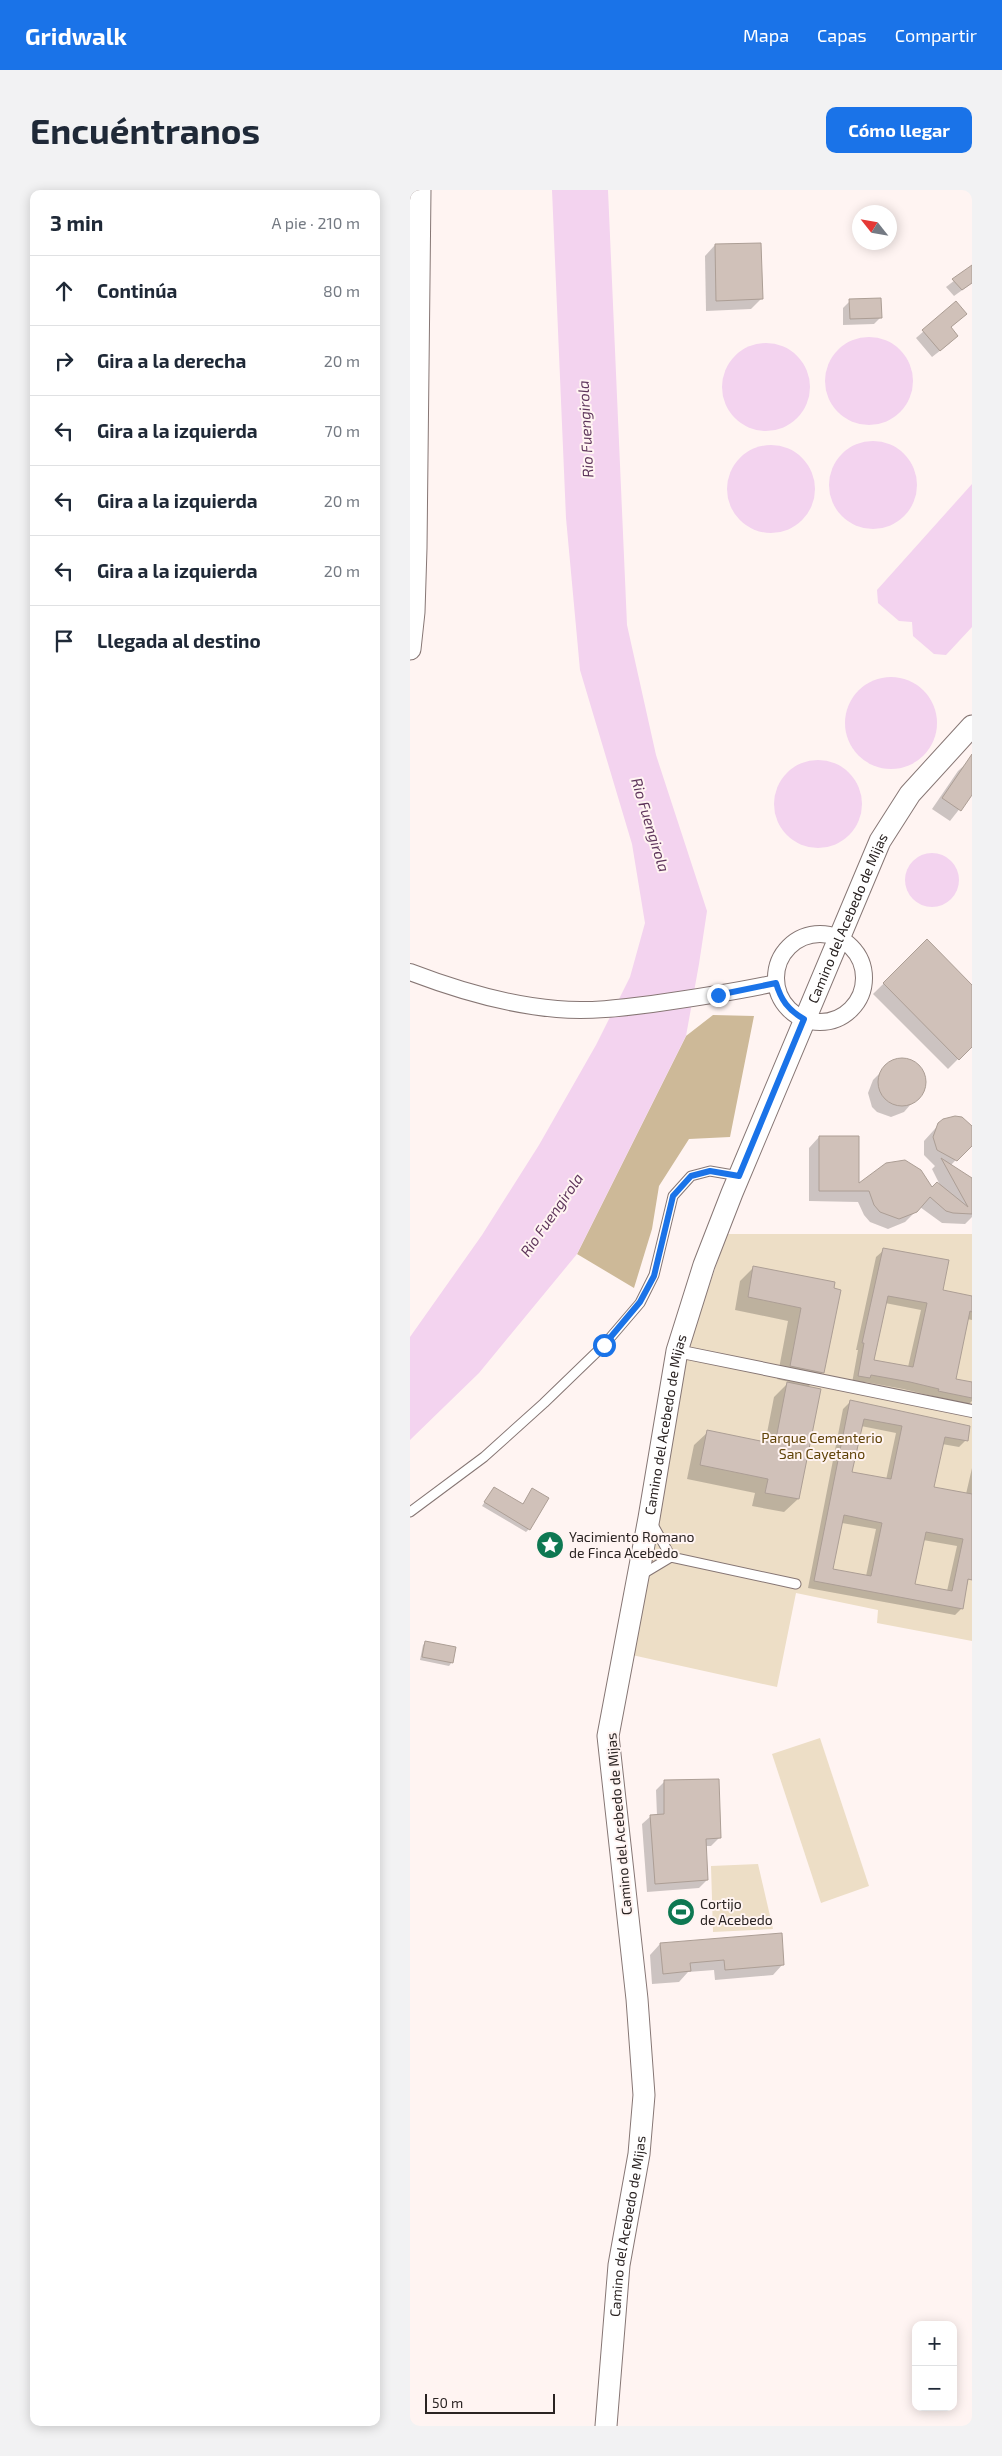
<!DOCTYPE html>
<html lang="es">
<meta charset="utf-8">
<style>
:root{--surface:#fff;--page:#f2f2f3;--text:#1f2937;--muted:#747a83;--line:#e0e1e3;--accent:#1a73e8}
body{margin:0;font-family:"Exo 2",sans-serif;background:var(--page);color:var(--text)}
.controls{position:absolute;right:15px;bottom:15px;display:grid;overflow:hidden;border-radius:10px;box-shadow:0 2px 12px #0003}
.controls button{width:45px;height:45px;display:grid;place-items:center;padding:0;border:0;border-bottom:1px solid var(--line);background:var(--surface);color:var(--text);font:25px sans-serif}
.compass{position:absolute;left:442px;top:15px;width:45px;height:45px;border-radius:50%;background:var(--surface);box-shadow:0 2px 12px #0003;rotate:301deg}
.scale{position:absolute;left:15px;bottom:12px;width:130px;box-sizing:border-box;padding-left:5px;border:2px solid #2a2322;border-top:0;font-size:14px;line-height:18px;white-space:nowrap;color:#2a2322;-webkit-text-stroke:4px #fff4f2;paint-order:stroke}
.stop{position:absolute;width:15px;height:15px;margin:-11px;border:4px solid #1a73e8;border-radius:50%;background:#fff}
.stop.end{background:#1a73e8;border-color:#fff;box-shadow:0 1px 5px #0008}
.list{margin:0;padding:0;list-style:none}
h2{display:flex;justify-content:space-between;align-items:center;height:65px;margin:0;padding:0 20px;font-size:21px}
h2 small{font-size:16px;font-weight:400;color:var(--muted)}
.list li{display:grid;grid-template-columns:32px 1fr auto;gap:15px;align-items:center;box-sizing:border-box;height:70px;padding:0 20px;border-top:1px solid var(--line)}
.list b{display:block;font-size:19px;white-space:nowrap}
.list em{font-size:16px;font-style:normal;color:var(--muted)}
.icon{flex:none;width:28px;height:28px;fill:none;stroke:currentColor;stroke-width:2;stroke-linecap:round;stroke-linejoin:round}
.map{position:relative;flex:none;width:562px;height:2236px;overflow:hidden;border-radius:10px}
header{display:flex;align-items:center;gap:30px;box-sizing:border-box;height:70px;padding:0 25px;background:var(--accent);color:#fff}
header strong{font-size:24px}
nav{display:flex;gap:28px;margin-inline-start:auto;font-size:18px}
.intro{display:flex;align-items:center;justify-content:space-between;box-sizing:border-box;height:120px;padding:0 30px}
h1{margin:0;font-size:35px}
.button{padding:12px 22px;border-radius:10px;background:var(--accent);color:#fff;font-size:18px;font-weight:700}
main{display:flex;gap:30px;padding:0 30px}
aside{flex:1;background:var(--surface);border-radius:10px;box-shadow:0 2px 12px #0003}
.map>svg:first-child{display:block}
</style>
<header>
<strong>Gridwalk</strong>
<nav><a>Mapa</a><a>Capas</a><a>Compartir</a></nav>
</header>
<div class="intro"><h1>Encuéntranos</h1><a class="button">Cómo llegar</a></div>
<main>
<aside>
<h2>3 min<small>A pie · 210 m</small></h2>
<ul class="list">
<li><svg class="icon" aria-label="ahead" viewBox="0 0 24 24"><path d="M12 20V5M6 11l6-6 6 6"/></svg><div><b>Continúa</b></div><em>80 m</em></li>
<li><svg class="icon" aria-label="right" viewBox="0 0 24 24"><path d="M7 20v-9h11M14 6l5 5-5 5"/></svg><div><b>Gira a la derecha</b></div><em>20 m</em></li>
<li><svg class="icon" aria-label="left" viewBox="0 0 24 24"><path d="M17 20v-9H6M10 6l-5 5 5 5"/></svg><div><b>Gira a la izquierda</b></div><em>70 m</em></li>
<li><svg class="icon" aria-label="left" viewBox="0 0 24 24"><path d="M17 20v-9H6M10 6l-5 5 5 5"/></svg><div><b>Gira a la izquierda</b></div><em>20 m</em></li>
<li><svg class="icon" aria-label="left" viewBox="0 0 24 24"><path d="M17 20v-9H6M10 6l-5 5 5 5"/></svg><div><b>Gira a la izquierda</b></div><em>20 m</em></li>
<li><svg class="icon" aria-label="arrive" viewBox="0 0 24 24"><path d="M6 21V4h12l-3 4 3 4H6"/></svg><div><b>Llegada al destino</b></div></li>
</ul>
</aside>
<div class="map">
<svg width="562" height="2236" viewBox="0 0 562 2236">
<rect width="100%" height="100%" fill="#fff4f2"/>
<!-- green -->
<g fill="#eddec6">
<polygon points="317,1044 562,1044 562,1451 467,1433 468,1420 386,1403 367,1497 222,1465 243,1366 277,1160"/>
<polygon points="410,1548 459,1696 411,1713 362,1564"/>
<polygon points="348,1674 363,1739 303,1742 301,1676"/>
</g>
<!-- forest -->
<polygon fill="#cdb998" points="303,825 344,826 320,947 279,949 249,996 242,1039 224,1098 167,1064 276,846"/>
<!-- water -->
<g fill="#f3d3ef">
<polygon points="142,0 198,0 217,435 246,565 297,721 289,774 276,846 167,1064 69,1183 0,1250 0,1147 72,1045 129,955 186,855 220,787 235,733 222,654 170,480 156,328"/>
<circle cx="459" cy="191" r="44"/>
<circle cx="356" cy="197" r="44"/>
<circle cx="463" cy="295" r="44"/>
<circle cx="361" cy="299" r="44"/>
<polygon points="562,294 562,437 536,465 524,464 503,446 502,432 489,431 468,413 467,400"/>
<circle cx="481" cy="533" r="46"/>
<circle cx="408" cy="614" r="44"/>
<circle cx="522" cy="690" r="27"/>
</g>
<!-- shadow -->
<g fill="#0003" fill-rule="evenodd">
<polygon points="305,55 352,108 341,119 296,121 295,66"/>
<polygon points="562,77 562,93 544,106 536,97"/>
<polygon points="440,111 471,127 464,134 433,135 433,118"/>
<polygon points="546,113 555,124 540,138 540,153 522,167 506,148"/>
<polygon points="559,571 562,573 562,603 540,631 522,619 548,581"/>
<polygon points="517,751 562,797 562,855 538,879 463,804"/>
<polygon points="495,870 509,877 515,891 514,899 494,922 481,927 467,922 462,917 458,903 463,890 480,873"/>
<polygon points="533,930 562,941 561,954 541,975 562,991 562,1027 555,1034 532,1033 510,1017 495,1032 478,1039 460,1032 454,1025 448,1012 399,1011 399,958 409,947 447,995 531,997 522,979 525,976 514,965 514,951"/>
<path d="M474 1060 532 1101 562 1107V1130L557 1129 544 1190 562 1193V1211L558 1215 522 1208V1206L493 1199 455 1192 452 1195 442 1193 448 1160H446L466 1067ZM475 1113 511 1120 498 1177 463 1171Z"/>
<polygon points="344,1077 424,1092 413,1182 398,1197 388,1309 374,1322 342,1316 345,1303 277,1289 284,1255 298,1242 355,1253 364,1207 379,1192 367,1189 378,1131 325,1120 330,1091"/>
<path d="M440 1212 556 1250 549 1257 532 1254 522 1298 556 1304 562 1278V1373L552 1418 545 1425 398 1398 433 1219ZM451 1236 486 1243 476 1290 441 1283ZM432 1333 466 1339 456 1386 422 1380ZM513 1350 547 1356 537 1401 504 1395Z"/>
<polygon points="84,1298 112,1315 122,1300 119,1339 116,1342 72,1316"/>
<polygon points="16,1452 42,1472 39,1476 10,1470 13,1455"/>
<polygon points="255,1591 309,1648 301,1656 295,1656 297,1690 289,1698 237,1702 232,1634 241,1626 247,1626 246,1600"/>
<polygon points="250,1754 373,1774 363,1785 305,1790 304,1780 278,1782 269,1792 242,1794 240,1765"/>
</g>
<!-- building -->
<g fill="#d0c1b9" stroke="#ac9e95" fill-rule="evenodd">
<polygon points="351,53 353,109 306,111 305,54"/>
<polygon points="562,75 562,93 552,100 542,89"/>
<polygon points="471,108 472,128 440,129 439,109"/>
<polygon points="546,111 557,124 541,137 548,146 530,161 512,140"/>
<polygon points="562,564 562,605 551,621 532,608"/>
<polygon points="517,749 562,795 562,857 549,870 473,793"/>
<circle cx="492" cy="892" r="24"/>
<polygon points="545,926 552,927 562,936 562,956 547,971 527,960 523,947 528,933 533,929"/>
<polygon points="409,946 449,946 449,993 476,973 495,970 511,980 522,997 527,992 558,1017 531,968 562,988 562,1024 543,1023 536,1021 520,1007 507,1022 489,1029 470,1022 464,1015 459,1001 409,1001"/>
<path d="M473 1058 539 1070 533 1100 562 1106V1122L560 1121 546 1189 562 1192V1208L528 1201 529 1199 500 1192 461 1185 460 1188 448 1186 454 1153H452ZM478 1106 517 1113 503 1177 464 1170Z"/>
<polygon points="343,1076 425,1092 424,1098 431,1100 414,1183 380,1176 391,1118 338,1107"/>
<polygon points="377,1192 411,1199 389,1309 355,1303 358,1289 290,1275 297,1240 365,1254"/>
<path d="M440 1210 560 1236 558 1251 535 1247 524 1297 562 1304V1390L558 1389 553 1419 404 1391ZM454 1229 492 1236 481 1289 442 1282ZM434 1325 472 1333 461 1386 423 1379ZM516 1342 553 1349 542 1401 505 1394Z"/>
<polygon points="84,1297 113,1314 122,1298 139,1308 120,1340 74,1312"/>
<polygon points="15,1451 46,1457 43,1473 12,1467"/>
<polygon points="309,1589 311,1648 296,1649 298,1690 245,1694 240,1625 254,1624 254,1590"/>
<polygon points="372,1743 374,1775 315,1780 314,1770 280,1773 281,1781 253,1784 250,1753"/>
</g>
<g fill="none" stroke-linecap="round" stroke-linejoin="round">
<!-- service casing -->
<g stroke="#867674" stroke-width="11">
<g id="service">
<polyline points="0,1322 74,1267 134,1213 194,1155 230,1113 244,1085 263,1006 281,986 300,981 329,986"/>
<polyline points="242,1333 261,1367"/>
<polyline points="231,1385 261,1367 386,1394"/>
</g>
</g>
<!-- pedestrian casing -->
<g stroke="#867674" stroke-width="14">
<polyline id="pedestrian" points="267,1161 562,1221"/>
</g>
<!-- minor casing -->
<g stroke="#867674" stroke-width="18">
<g id="minor">
<circle cx="410" cy="788" r="44"/>
<path d="M0 782C47 800 98 815 147 819 179 822 211 818 242 814 284 808 325 802 366 793"/>
</g>
</g>
<!-- tertiary casing -->
<g stroke="#867674" stroke-width="23">
<g id="tertiary">
<polyline points="0,459 4,422 6,358 10,0"/>
<path id="s1" d="M196 2236 209 2075 229 1964 234 1905 227 1809 198 1546 239 1328 267 1161 294 1075 322 1003 470 651 500 604 562 536"/>
</g>
</g>
<!-- service -->
<use href="#service" stroke="#fff" stroke-width="9"/>
<!-- pedestrian -->
<use href="#pedestrian" stroke="#fff" stroke-width="12"/>
<!-- minor -->
<use href="#minor" stroke="#fff" stroke-width="16"/>
<!-- tertiary -->
<use href="#tertiary" stroke="#fff" stroke-width="21"/>
</g>
<g fill="none" stroke-linecap="round" stroke-linejoin="round">
<!-- route -->
<path stroke="#1a73e8" stroke-width="6" d="M194 1155 230 1112 244 1086 263 1006 281 986 300 981 329 986 394 829C378 820 371 810 366 793L308 805"/>
</g>
<!-- icons -->
<defs>
<g id="sight-disc" transform="scale(1.4375)"><circle r="9.5" fill="#0e7852" stroke="#fff4f2"/><path d="M0-6L1.8-2.2L6-1.7L2.9 1.2L3.7 5.4L0 3.3L-3.7 5.4L-2.9 1.2L-6-1.7L-1.8-2.2Z" fill="#fff"/></g>
<g id="stadium-disc" transform="scale(1.4375)"><circle r="9.5" fill="#0e7852" stroke="#fff4f2"/><path d="M0-5a6.5 5 0 1 0 0 10a6.5 5 0 1 0 0-10ZM-3.5-1.8h7v3.6h-7Z" fill="#fff"/></g>
</defs>
<g fill-rule="evenodd">
<use href="#sight-disc" x="140" y="1355"/>
<use href="#stadium-disc" x="271" y="1722"/>
</g>
<g text-anchor="middle" stroke-width="4" stroke-linejoin="round" paint-order="stroke">
<!-- street labels -->
<g font-size="14" fill="#2a2322" stroke="#fff4f2">
<text dy="5" stroke="none"><textPath href="#s1" startOffset="1551">Camino del Acebedo de Mijas</textPath></text>
<text dy="5" stroke="none"><textPath href="#s1" startOffset="1011">Camino del Acebedo de Mijas</textPath></text>
<text transform="translate(209 1634) rotate(-95)" y="5">Camino del Acebedo de Mijas</text>
<text dy="5" stroke="none"><textPath href="#s1" startOffset="201">Camino del Acebedo de Mijas</textPath></text>
</g>
<!-- park labels -->
<g font-size="14" fill="#604308" stroke="#fff4f2">
<text x="412" y="1253">Parque Cementerio<tspan x="412" dy="16">San Cayetano</tspan></text>
</g>
<!-- poi labels -->
<g font-size="14" fill="#2a2322" stroke="#fff4f2" text-anchor="start">
<text x="159" y="1352">Yacimiento Romano<tspan x="159" dy="16">de Finca Acebedo</tspan></text>
<text x="290" y="1719">Cortijo<tspan x="290" dy="16">de Acebedo</tspan></text>
</g>
<!-- water labels -->
<g font-size="15" font-style="italic" fill="#5f365c" stroke="#fff4f2">
<text transform="translate(176 239) rotate(-93)" y="5">Rio Fuengirola</text>
<text transform="translate(240 635) rotate(73)" y="5">Rio Fuengirola</text>
<text transform="translate(142 1025) rotate(-55)" y="5">Rio Fuengirola</text>
</g>
</g>
</svg>
<div class="controls">
<button>+</button>
<button>−</button>
</div>
<svg class="compass" viewBox="-18 -18 36 36"><path d="M0-13l5 13h-10z" fill="#e53935"/><path d="M0 13l5-13h-10z" fill="#747a83"/></svg>
<div class="scale">50 m</div>
<div class="stop" style="left:194px;top:1155px"></div>
<div class="stop end" style="left:308px;top:805px"></div>
</div>
</main>
